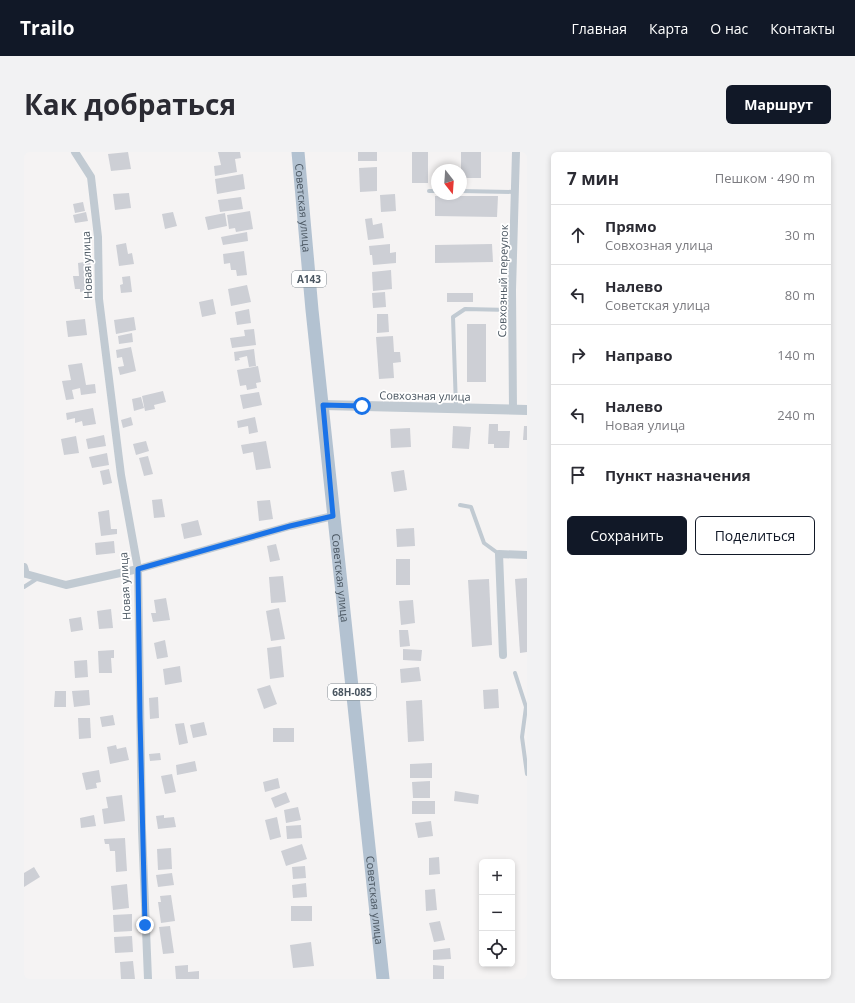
<!DOCTYPE html>
<html lang="ru">
<meta charset="utf-8">
<style>
:root{--surface:#fff;--page:#f2f2f3;--text:#2b2b33;--muted:#7c7c81;--line:#e1e1e2;--accent:#111827}
body{margin:0;font-family:"Open Sans",sans-serif;background:var(--page);color:var(--text)}
.controls{position:absolute;right:12px;bottom:12px;display:grid;overflow:hidden;border-radius:6px;box-shadow:0 2px 6px #0003}
.controls button{width:36px;height:36px;display:grid;place-items:center;padding:0;border:0;border-bottom:1px solid var(--line);background:var(--surface);color:var(--text);font:20px sans-serif}
.compass{position:absolute;left:407px;top:12px;width:36px;height:36px;border-radius:50%;background:var(--surface);box-shadow:0 2px 6px #0003;rotate:163deg}
.stop{position:absolute;width:12px;height:12px;margin:-9px;border:3px solid #1a73e8;border-radius:50%;background:#fff}
.stop.end{background:#1a73e8;border-color:#fff;box-shadow:0 1px 4px #0008}
.list{margin:0;padding:0;list-style:none}
h2{display:flex;justify-content:space-between;align-items:center;height:52px;margin:0;padding:0 16px;font-size:17px}
h2 small{font-size:13px;font-weight:400;color:var(--muted)}
.list li{display:grid;grid-template-columns:26px 1fr auto;gap:12px;align-items:center;box-sizing:border-box;height:60px;padding:0 16px;border-top:1px solid var(--line)}
.list b{display:block;font-size:15px;white-space:nowrap}
.list p{margin:0;font-size:13px;white-space:nowrap;color:var(--muted)}
.list em{font-size:13px;font-style:normal;color:var(--muted)}
.actions{display:flex;gap:8px;padding:12px 16px}
.actions a{flex:1;padding:9px 0;border:1px solid var(--accent);border-radius:6px;text-align:center;font-size:14px;color:var(--accent)}
.actions .main{background:var(--accent);color:#fff}
.icon{flex:none;width:22px;height:22px;fill:none;stroke:currentColor;stroke-width:2;stroke-linecap:round;stroke-linejoin:round}
.map{position:relative;flex:none;width:503px;height:827px;overflow:hidden;border-radius:6px}
header{display:flex;align-items:center;gap:24px;box-sizing:border-box;height:56px;padding:0 20px;background:var(--accent);color:#fff}
header strong{font-size:19px}
nav{display:flex;gap:22px;margin-inline-start:auto;font-size:14px}
.intro{display:flex;align-items:center;justify-content:space-between;box-sizing:border-box;height:96px;padding:0 24px}
h1{margin:0;font-size:28px}
.button{padding:10px 18px;border-radius:6px;background:var(--accent);color:#fff;font-size:14px;font-weight:700}
main{display:flex;gap:24px;padding:0 24px}
aside{flex:1;background:var(--surface);border-radius:6px;box-shadow:0 2px 6px #0003}
.map>svg:first-child{display:block}
</style>
<header>
<strong>Trailo</strong>
<nav><a>Главная</a><a>Карта</a><a>О нас</a><a>Контакты</a></nav>
</header>
<div class="intro"><h1>Как добраться</h1><a class="button">Маршрут</a></div>
<main>
<div class="map">
<svg width="503" height="827" viewBox="0 0 503 827">
<rect width="100%" height="100%" fill="#f5f3f3"/>
<!-- building -->
<g fill="#cdcfd5">
<polygon points="104,0 107,17 87,19 84,2"/>
<polygon points="194,0 216,0 217,6 211,7 213,20 191,24 190,14 197,13"/>
<rect x="334" y="0" width="19" height="9"/>
<rect x="388" y="0" width="16" height="31"/>
<rect x="437" y="0" width="20" height="26"/>
<polygon points="353,15 353,39 336,40 335,16"/>
<polygon points="219,22 221,37 193,42 191,27"/>
<polygon points="105,41 107,56 91,58 89,42"/>
<polygon points="371,42 372,59 357,60 356,43"/>
<polygon points="411,44 474,44 473,65 411,64"/>
<polygon points="217,45 219,57 196,60 194,48"/>
<polygon points="59,50 61,59 51,61 49,52"/>
<polygon points="226,59 229,77 212,80 211,76 205,77 203,63"/>
<polygon points="62,60 64,69 51,71 49,63"/>
<polygon points="149,60 153,74 141,77 138,62"/>
<polygon points="201,61 203,74 184,78 181,65"/>
<polygon points="348,66 349,73 358,71 360,86 344,88 341,67"/>
<polygon points="223,80 224,89 199,93 197,85"/>
<polygon points="102,91 104,102 108,101 110,112 95,114 92,93"/>
<polygon points="366,92 366,101 372,100 372,111 349,113 348,103 346,103 345,94"/>
<polygon points="468,92 469,110 411,111 411,93"/>
<polygon points="220,99 223,123 213,124 212,118 207,118 206,111 200,112 199,102"/>
<polygon points="66,109 69,138 56,140 56,137 51,137 49,124 55,124 54,111"/>
<polygon points="367,118 368,137 349,139 348,120"/>
<polygon points="106,124 108,140 97,141 96,133 99,132 98,125"/>
<polygon points="223,133 227,150 207,154 204,137"/>
<polygon points="361,140 362,155 349,156 348,141"/>
<rect x="423" y="141" width="26" height="9"/>
<polygon points="189,147 192,162 178,165 175,150"/>
<polygon points="225,157 227,171 213,173 211,160"/>
<polygon points="353,162 364,162 365,180 353,181"/>
<polygon points="110,165 112,178 92,182 90,168"/>
<polygon points="61,167 63,183 44,185 42,169"/>
<rect x="443" y="172" width="19" height="58"/>
<polygon points="230,177 232,193 208,196 206,186 221,184 220,178"/>
<polygon points="108,181 109,190 95,192 94,184"/>
<polygon points="369,184 370,200 376,200 377,210 369,211 370,226 355,227 352,185"/>
<polygon points="107,195 112,219 96,223 94,215 100,214 98,205 93,206 92,198"/>
<polygon points="230,197 232,214 225,215 223,204 215,206 216,208 211,209 210,200"/>
<polygon points="58,211 62,233 71,232 72,241 57,243 56,236 48,238 50,247 42,248 38,229 47,228 44,213"/>
<polygon points="234,214 237,230 232,231 233,236 223,238 222,233 216,234 213,218"/>
<polygon points="139,239 142,250 130,253 131,257 121,259 118,244"/>
<polygon points="235,240 238,253 219,257 216,243"/>
<polygon points="117,245 120,256 110,259 108,247"/>
<polygon points="69,256 72,272 59,274 58,269 51,271 51,266 43,268 42,261"/>
<polygon points="107,265 109,273 99,276 97,268"/>
<polygon points="231,265 234,280 225,282 224,274 214,276 213,269"/>
<polygon points="465,272 474,272 474,279 486,279 485,296 470,296 470,292 464,292"/>
<polygon points="429,274 447,275 445,297 428,296"/>
<polygon points="500,274 503,274 503,288 499,288"/>
<polygon points="386,276 387,295 367,296 366,277"/>
<polygon points="80,283 82,294 64,297 62,287"/>
<polygon points="52,284 55,301 40,303 37,287"/>
<polygon points="122,289 125,299 112,303 109,292"/>
<polygon points="242,289 247,316 232,318 229,300 219,302 217,293"/>
<polygon points="83,301 85,313 68,316 65,305"/>
<polygon points="124,304 129,322 120,324 115,306"/>
<polygon points="85,317 88,331 79,333 76,319"/>
<polygon points="380,318 383,338 370,340 367,320"/>
<polygon points="138,347 141,365 130,366 128,348"/>
<polygon points="246,348 249,367 235,369 233,349"/>
<polygon points="85,358 87,377 93,377 93,382 77,384 74,360"/>
<polygon points="174,368 178,383 160,387 157,372"/>
<polygon points="390,376 391,394 373,395 372,377"/>
<polygon points="90,389 91,401 72,403 71,391"/>
<polygon points="252,392 256,408 246,410 243,394"/>
<rect x="372" y="407" width="14" height="26"/>
<polygon points="259,424 262,450 247,451 245,425"/>
<polygon points="503,426 503,500 496,501 491,427"/>
<polygon points="465,427 468,493 448,495 444,428"/>
<polygon points="142,446 146,468 129,470 127,461 132,461 130,448"/>
<polygon points="389,448 391,471 377,473 375,449"/>
<polygon points="255,456 261,487 247,489 242,459"/>
<polygon points="87,457 89,476 75,477 73,459"/>
<polygon points="57,465 59,478 47,480 45,467"/>
<polygon points="375,478 384,478 386,494 376,495"/>
<polygon points="141,488 144,505 133,507 130,491"/>
<polygon points="257,494 260,525 246,527 243,496"/>
<polygon points="379,497 398,498 397,509 379,508"/>
<polygon points="90,498 90,506 87,506 88,521 75,521 74,499"/>
<polygon points="63,508 64,525 51,526 50,509"/>
<polygon points="156,514 158,530 141,533 139,517"/>
<polygon points="395,515 397,529 377,531 376,517"/>
<polygon points="246,533 253,552 240,557 233,537"/>
<polygon points="474,537 475,556 460,557 459,538"/>
<polygon points="65,538 66,553 50,555 48,539"/>
<polygon points="31,539 42,539 42,555 30,555"/>
<polygon points="134,545 135,566 126,567 125,546"/>
<polygon points="398,548 400,589 384,590 382,549"/>
<polygon points="89,563 91,573 78,575 76,565"/>
<polygon points="54,566 66,566 67,586 55,587"/>
<polygon points="180,570 183,583 169,586 166,573"/>
<polygon points="160,571 164,591 155,593 151,572"/>
<rect x="249" y="576" width="21" height="14"/>
<polygon points="92,593 93,597 102,595 105,608 86,612 83,595"/>
<polygon points="136,601 137,608 126,609 125,602"/>
<polygon points="171,609 173,619 153,623 152,613"/>
<polygon points="408,611 408,626 386,626 386,612"/>
<polygon points="75,618 77,630 72,631 73,636 62,638 58,621"/>
<polygon points="148,622 152,640 141,642 137,624"/>
<polygon points="254,626 256,636 241,640 239,630"/>
<polygon points="406,629 406,646 389,646 388,630"/>
<polygon points="431,639 455,643 454,652 430,649"/>
<polygon points="262,640 266,650 251,656 247,646"/>
<polygon points="98,643 101,669 80,672 78,657 84,656 82,645"/>
<rect x="388" y="649" width="23" height="13"/>
<polygon points="274,655 277,668 262,671 260,658"/>
<polygon points="70,663 72,674 57,676 56,666"/>
<polygon points="140,663 140,666 150,665 152,675 134,677 132,664"/>
<polygon points="253,665 257,685 246,688 241,668"/>
<polygon points="407,669 409,684 394,686 391,671"/>
<polygon points="277,673 278,686 263,687 262,674"/>
<polygon points="101,686 103,719 92,720 91,699 86,699 85,692 81,692 80,687"/>
<polygon points="278,692 283,707 262,714 257,699"/>
<polygon points="147,696 148,717 134,718 133,697"/>
<polygon points="415,705 416,722 405,723 405,706"/>
<polygon points="281,714 282,726 269,727 268,715"/>
<polygon points="10,715 16,725 0,735 0,721"/>
<polygon points="148,721 150,733 134,735 132,723"/>
<polygon points="282,731 283,745 269,746 268,733"/>
<polygon points="103,732 105,756 89,758 87,734"/>
<polygon points="411,737 413,758 402,759 401,738"/>
<polygon points="147,743 151,769 137,771 134,750 137,750 136,744"/>
<rect x="267" y="754" width="21" height="15"/>
<polygon points="108,762 108,779 90,780 89,763"/>
<polygon points="416,769 421,788 410,790 405,771"/>
<polygon points="146,774 150,801 139,802 135,775"/>
<polygon points="108,784 109,800 91,801 90,785"/>
<polygon points="287,790 290,814 269,816 266,793"/>
<polygon points="426,796 427,807 409,808 409,798"/>
<polygon points="109,809 111,827 97,827 96,810"/>
<polygon points="164,813 164,820 175,819 175,827 152,827 151,814"/>
<polygon points="409,813 420,814 420,827 409,827"/>
</g>
<g fill="none" stroke-linecap="round" stroke-linejoin="round">
<!-- service -->
<g stroke="#c1cad2" stroke-width="4">
<polyline points="405,39 413,39"/>
<polyline points="437,39 491,40"/>
<polyline points="432,256 429,165 441,157 488,158"/>
<polyline points="436,353 447,355 460,391 475,402"/>
<polyline points="0,435 14,426"/>
<polyline points="491,521 502,555 498,585 503,622"/>
</g>
<!-- minor -->
<g stroke="#c1cad2" stroke-width="8">
<polyline points="51,0 67,25 74,85 75,147 97,323 114,417 118,678 124,827"/>
<polyline points="489,258 488,138 492,0"/>
<polyline points="0,415 2,422 42,433 114,417 266,374 309,364"/>
<polyline points="479,503 475,402 503,403"/>
</g>
<!-- tertiary -->
<polyline stroke="#c1cad2" stroke-width="10" points="299,253 503,258"/>
<!-- primary -->
<path stroke="#b3c2d1" stroke-width="13" id="s1" d="M274 0 288 158 359 827"/>
</g>
<g fill="none" stroke-linecap="round" stroke-linejoin="round">
<!-- route -->
<polyline stroke="#1a73e8" stroke-width="5" points="121,773 116,566 114,417 266,374 309,364 299,253 338,254"/>
</g>
<g text-anchor="middle" stroke-width="3.5" stroke-linejoin="round" paint-order="stroke">
<!-- shield labels -->
<g fill="#fff" stroke="#808990" stroke-width="1">
<rect x="268" y="119" width="34" height="16" rx="3"/>
<rect x="304" y="532" width="48" height="16" rx="3"/>
</g>
<g font-size="10" font-weight="bold" fill="#4a5661">
<text x="285" y="131">А143</text>
<text x="328" y="544">68Н-085</text>
</g>
<!-- street labels -->
<g font-size="11" fill="#4a5661" stroke="#fff">
<text dy="4" stroke="none"><textPath href="#s1" startOffset="56">Советская улица</textPath></text>
<text transform="translate(63 113) rotate(-92)" y="4">Новая улица</text>
<text transform="translate(479 129) rotate(-89)" y="4">Совхозный переулок</text>
<text transform="translate(401 244) rotate(1)" y="4">Совхозная улица</text>
<text dy="4" stroke="none"><textPath href="#s1" startOffset="428">Советская улица</textPath></text>
<text transform="translate(101 434) rotate(-93)" y="4">Новая улица</text>
<text dy="4" stroke="none"><textPath href="#s1" startOffset="752">Советская улица</textPath></text>
</g>
</g>
</svg>
<div class="controls">
<button>+</button>
<button>−</button>
<button><svg class="icon" aria-label="locate" viewBox="0 0 24 24"><circle cx="12" cy="12" r="6"/><path d="M12 2v4M12 18v4M2 12h4M18 12h4"/></svg></button>
</div>
<svg class="compass" viewBox="-18 -18 36 36"><path d="M0-13l5 13h-10z" fill="#e53935"/><path d="M0 13l5-13h-10z" fill="#7c7c81"/></svg>
<div class="stop" style="left:338px;top:254px"></div>
<div class="stop end" style="left:121px;top:773px"></div>
</div>
<aside>
<h2>7 мин<small>Пешком · 490 m</small></h2>
<ul class="list">
<li><svg class="icon" aria-label="ahead" viewBox="0 0 24 24"><path d="M12 20V5M6 11l6-6 6 6"/></svg><div><b>Прямо</b><p>Совхозная улица</p></div><em>30 m</em></li>
<li><svg class="icon" aria-label="left" viewBox="0 0 24 24"><path d="M17 20v-9H6M10 6l-5 5 5 5"/></svg><div><b>Налево</b><p>Советская улица</p></div><em>80 m</em></li>
<li><svg class="icon" aria-label="right" viewBox="0 0 24 24"><path d="M7 20v-9h11M14 6l5 5-5 5"/></svg><div><b>Направо</b></div><em>140 m</em></li>
<li><svg class="icon" aria-label="left" viewBox="0 0 24 24"><path d="M17 20v-9H6M10 6l-5 5 5 5"/></svg><div><b>Налево</b><p>Новая улица</p></div><em>240 m</em></li>
<li><svg class="icon" aria-label="arrive" viewBox="0 0 24 24"><path d="M6 21V4h12l-3 4 3 4H6"/></svg><div><b>Пункт назначения</b></div></li>
</ul>
<div class="actions"><a class="main">Сохранить</a><a>Поделиться</a></div>
</aside>
</main>
